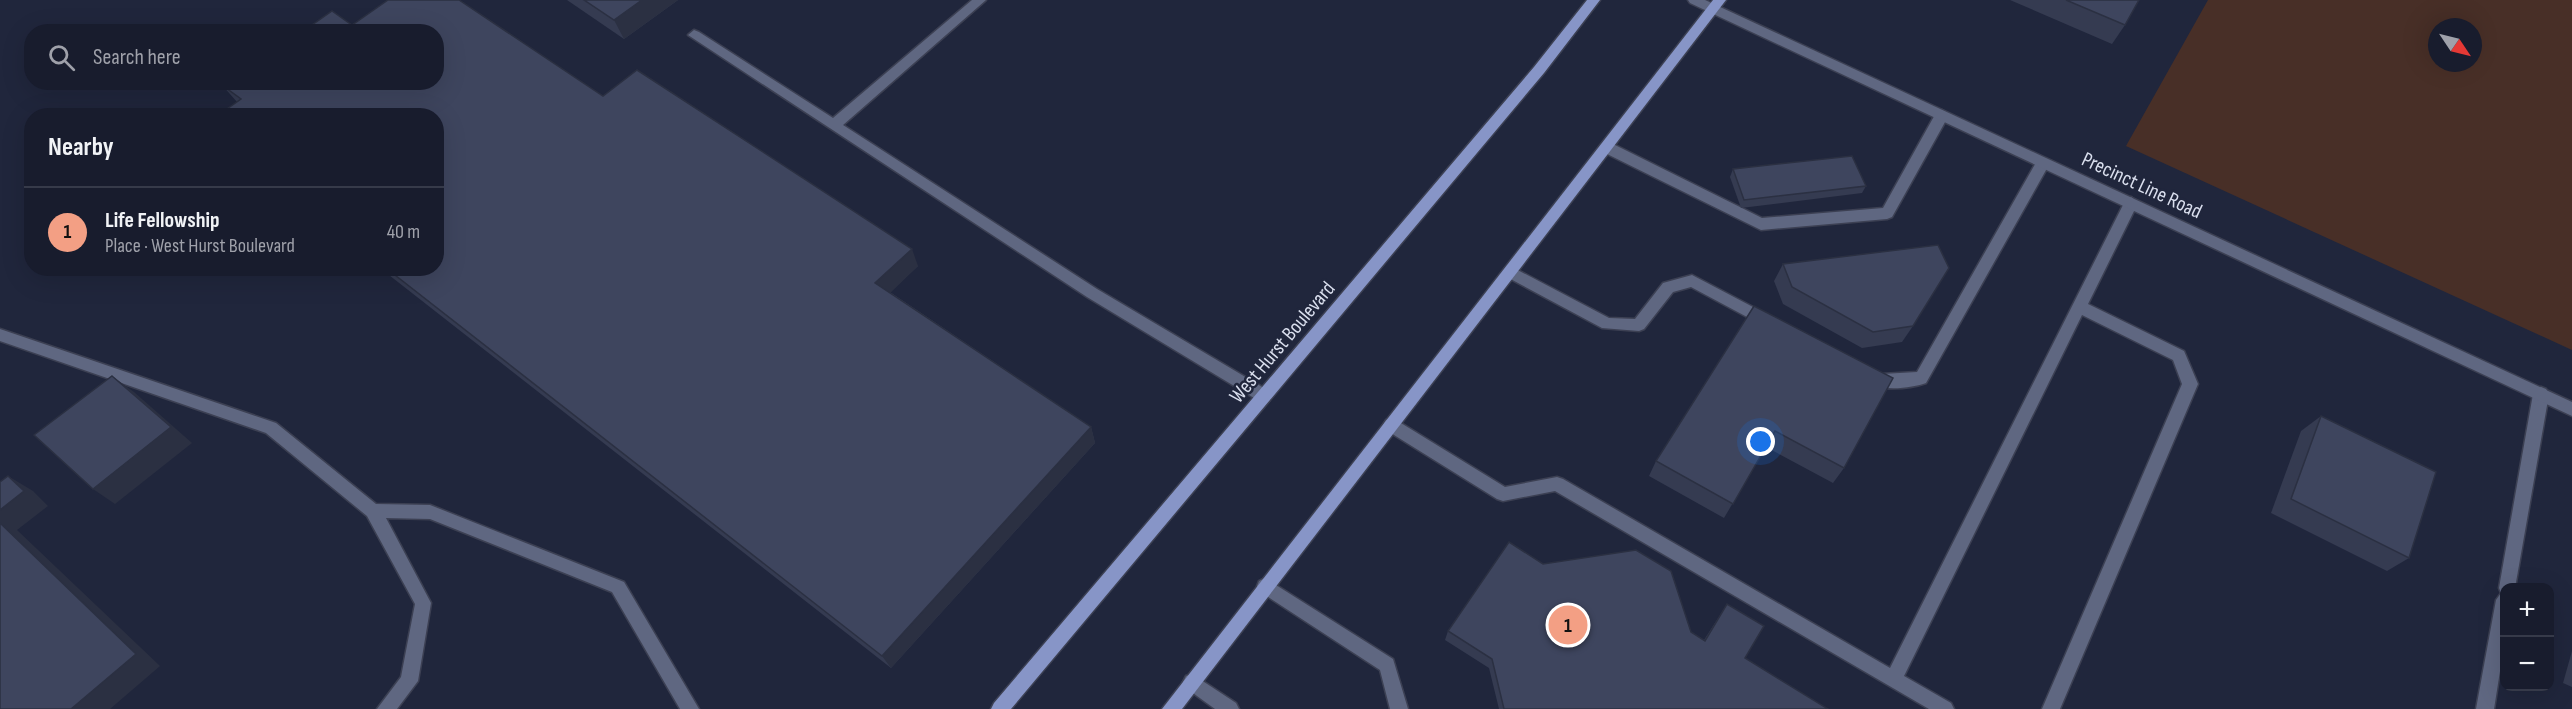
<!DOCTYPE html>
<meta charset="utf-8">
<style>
:root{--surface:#181c2d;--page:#212535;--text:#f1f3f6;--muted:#9fa1aa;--line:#363a49;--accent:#f39f84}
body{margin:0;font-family:"Sofia Sans Condensed",sans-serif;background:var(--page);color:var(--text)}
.controls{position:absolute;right:18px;bottom:18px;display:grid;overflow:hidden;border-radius:12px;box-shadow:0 6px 24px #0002}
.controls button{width:54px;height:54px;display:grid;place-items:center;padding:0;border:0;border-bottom:2px solid var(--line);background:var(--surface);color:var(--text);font:30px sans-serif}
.compass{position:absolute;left:2428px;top:18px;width:54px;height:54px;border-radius:50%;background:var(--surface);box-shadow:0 6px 24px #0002;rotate:125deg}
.you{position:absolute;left:1761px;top:442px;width:21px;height:21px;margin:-15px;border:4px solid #fff;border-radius:50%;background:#1a73e8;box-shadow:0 0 0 9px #1a73e833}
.badge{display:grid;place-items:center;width:39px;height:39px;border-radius:50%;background:var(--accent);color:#111;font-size:20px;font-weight:700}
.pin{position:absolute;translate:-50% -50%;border:3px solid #fff;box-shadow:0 2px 6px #0006}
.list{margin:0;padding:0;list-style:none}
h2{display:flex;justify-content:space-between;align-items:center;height:78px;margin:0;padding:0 24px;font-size:26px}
h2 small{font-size:20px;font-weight:400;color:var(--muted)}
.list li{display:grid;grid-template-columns:39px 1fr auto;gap:18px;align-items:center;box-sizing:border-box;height:90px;padding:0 24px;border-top:2px solid var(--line)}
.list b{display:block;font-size:22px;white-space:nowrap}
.list p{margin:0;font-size:20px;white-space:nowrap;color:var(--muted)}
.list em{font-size:20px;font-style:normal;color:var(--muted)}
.icon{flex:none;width:33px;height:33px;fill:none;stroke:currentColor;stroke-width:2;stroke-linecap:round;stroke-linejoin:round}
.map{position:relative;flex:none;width:2572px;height:709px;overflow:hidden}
.search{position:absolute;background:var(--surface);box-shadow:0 6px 24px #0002;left:24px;top:24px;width:420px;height:66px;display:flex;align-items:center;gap:15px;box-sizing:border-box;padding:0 21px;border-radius:24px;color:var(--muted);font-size:22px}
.panel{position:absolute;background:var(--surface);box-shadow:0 6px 24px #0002;left:24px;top:108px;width:420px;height:168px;border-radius:24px}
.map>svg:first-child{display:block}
</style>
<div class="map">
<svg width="2572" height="709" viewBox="0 0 2572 709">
<rect width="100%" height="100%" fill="#20263c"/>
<!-- green -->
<path fill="#482f27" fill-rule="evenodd" d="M2208 0H2572V350L2126 146ZM2437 27H2473V63H2437Z"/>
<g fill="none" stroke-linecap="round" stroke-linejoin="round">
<!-- service casing -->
<g stroke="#3c4053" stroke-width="3">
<g id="service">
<polygon points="972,0 986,0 843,125 1097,289 1269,391 1272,396 1269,401 1264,403 1259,401 1087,297 688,35 694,30 699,32 833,118"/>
<polygon points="1942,110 1949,115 1892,217 1887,219 1761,230 1603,152 1601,148 1608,143 1613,144 1762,218 1883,208 1937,111"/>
<path d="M2043 158 2050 163 1926 383C1912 388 1873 394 1865 377L1868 372 1873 371 1882 374 1917 372 2038 159Z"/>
<polygon points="2131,197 2138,203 2088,304 2184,351 2198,384 2060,709 2042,709 2182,384 2173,360 2082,315 1904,676 1951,703 1954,709 1929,709 1555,491 1503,501 1497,499 1386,430 1383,425 1386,420 1391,418 1396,420 1505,487 1557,477 1563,479 1890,668 2124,203"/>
<polygon points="1510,266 1609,318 1635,319 1663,283 1692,275 1772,317 1774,321 1772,325 1767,327 1762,325 1691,287 1673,292 1644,329 1639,331 1602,328 1505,276 1503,272 1505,268"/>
<polygon points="0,329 276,423 376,504 430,505 624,582 699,709 680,709 612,592 430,519 386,518 431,603 418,681 397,709 377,709 401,677 415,604 367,516 266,433 0,341"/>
<polygon points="2541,387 2546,389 2549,394 2515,588 2504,588 2504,646 2494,709 2476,709 2496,600 2501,593 2499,588 2533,394 2536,389"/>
<polygon points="1265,578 1393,659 1408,709 1390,709 1380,670 1259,591 1257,586 1259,581"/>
<polygon points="1192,674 1236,703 1239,709 1215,709 1186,688 1183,682 1186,676"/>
</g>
</g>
<!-- secondary casing -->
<g stroke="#3c4053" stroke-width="3">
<polygon id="secondary" points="1688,0 1705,0 2572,402 2572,416 1690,3"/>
</g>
<!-- primary casing -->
<g stroke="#3c4053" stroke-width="3">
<g id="primary">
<polygon points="1587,0 1600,0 1544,73 1011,709 991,709 994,703 1534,67"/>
<polygon points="1713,0 1726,0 1182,709 1162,709"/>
</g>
</g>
<!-- service -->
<use href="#service" fill="#5f6781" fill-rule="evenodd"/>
<!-- secondary -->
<use href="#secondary" fill="#5f6781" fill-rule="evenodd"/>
<!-- primary -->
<use href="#primary" fill="#8795c7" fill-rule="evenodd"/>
</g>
<!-- wall -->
<g fill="#353b51">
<polygon points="567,0 678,0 624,39"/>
<polygon points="2010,0 2139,0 2125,25 2112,44"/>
<polygon points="352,25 603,96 918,266 890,292 1091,427 1095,443 891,668 380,268 436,268 237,102 222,85"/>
<polygon points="1733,169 1866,186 1862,193 1741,208 1730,177"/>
<polygon points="1783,264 1913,326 1902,342 1862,348 1783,304 1774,281"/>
<polygon points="1754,306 1844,468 1833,483 1766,447 1724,518 1649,476 1656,461"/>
<polygon points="2321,416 2409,558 2387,571 2271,513 2301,431"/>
<polygon points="1543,564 1691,632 1704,640 1727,604 1745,658 1828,709 1499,709 1489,668 1445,640 1448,631"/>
<polygon points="2572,651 2572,687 2563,683"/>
</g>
<!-- shaded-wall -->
<g fill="#2b3042">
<polygon points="642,0 678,0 624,39 614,20"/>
<polygon points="912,249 918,266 883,300 875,283"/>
<polygon points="112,376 134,392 192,443 115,504 93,489"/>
<polygon points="1091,427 1095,443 891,668 882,656"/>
<polygon points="8,476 33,491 48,506 17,530 160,666 110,709 71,709 0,523 0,510"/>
</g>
<!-- building -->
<g fill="#3e455e" stroke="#2b3042" stroke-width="1.5">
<polygon points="388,0 459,0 603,96 637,70 912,249 875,283 1091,427 882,656 386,268 436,268 436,116 217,116 241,99 222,85 226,82 436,82 436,32 302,32 332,11 352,25"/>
<polygon points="584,0 642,0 614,20"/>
<polygon points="2066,0 2139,0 2125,25"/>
<polygon points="1852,156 1866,186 1744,200 1733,169"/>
<polygon points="1938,245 1949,268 1913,326 1873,332 1792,287 1783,264"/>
<polygon points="1754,306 1893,378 1844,468 1775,431 1733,504 1656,461"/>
<polygon points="112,376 171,427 93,489 34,435"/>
<polygon points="2321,416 2436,472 2409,558 2291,499"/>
<polygon points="8,476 24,491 0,510 0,482"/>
<polygon points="0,523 136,654 71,709 0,709"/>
<polygon points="1509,542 1543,564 1636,550 1671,571 1691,632 1705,641 1727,604 1764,626 1745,658 1828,709 1504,709 1492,659 1448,631"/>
</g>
<g text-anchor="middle" stroke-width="5" stroke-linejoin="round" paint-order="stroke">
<!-- street labels -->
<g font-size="21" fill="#d9deed" stroke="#20263c">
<text transform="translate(2142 185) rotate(25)" y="7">Precinct Line Road</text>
<text transform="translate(1282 342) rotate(-50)" y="7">West Hurst Boulevard</text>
</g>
</g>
</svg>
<div class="controls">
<button>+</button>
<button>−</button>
</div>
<svg class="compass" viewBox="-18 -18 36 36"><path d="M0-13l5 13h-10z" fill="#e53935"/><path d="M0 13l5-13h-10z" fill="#9fa1aa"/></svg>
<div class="you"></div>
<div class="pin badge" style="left:1568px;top:625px">1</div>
<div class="search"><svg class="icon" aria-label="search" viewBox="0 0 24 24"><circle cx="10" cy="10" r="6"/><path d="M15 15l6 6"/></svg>Search here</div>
<section class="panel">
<h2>Nearby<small></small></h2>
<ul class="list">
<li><span class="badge">1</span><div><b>Life Fellowship</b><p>Place · West Hurst Boulevard</p></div><em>40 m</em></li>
</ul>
</section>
</div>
